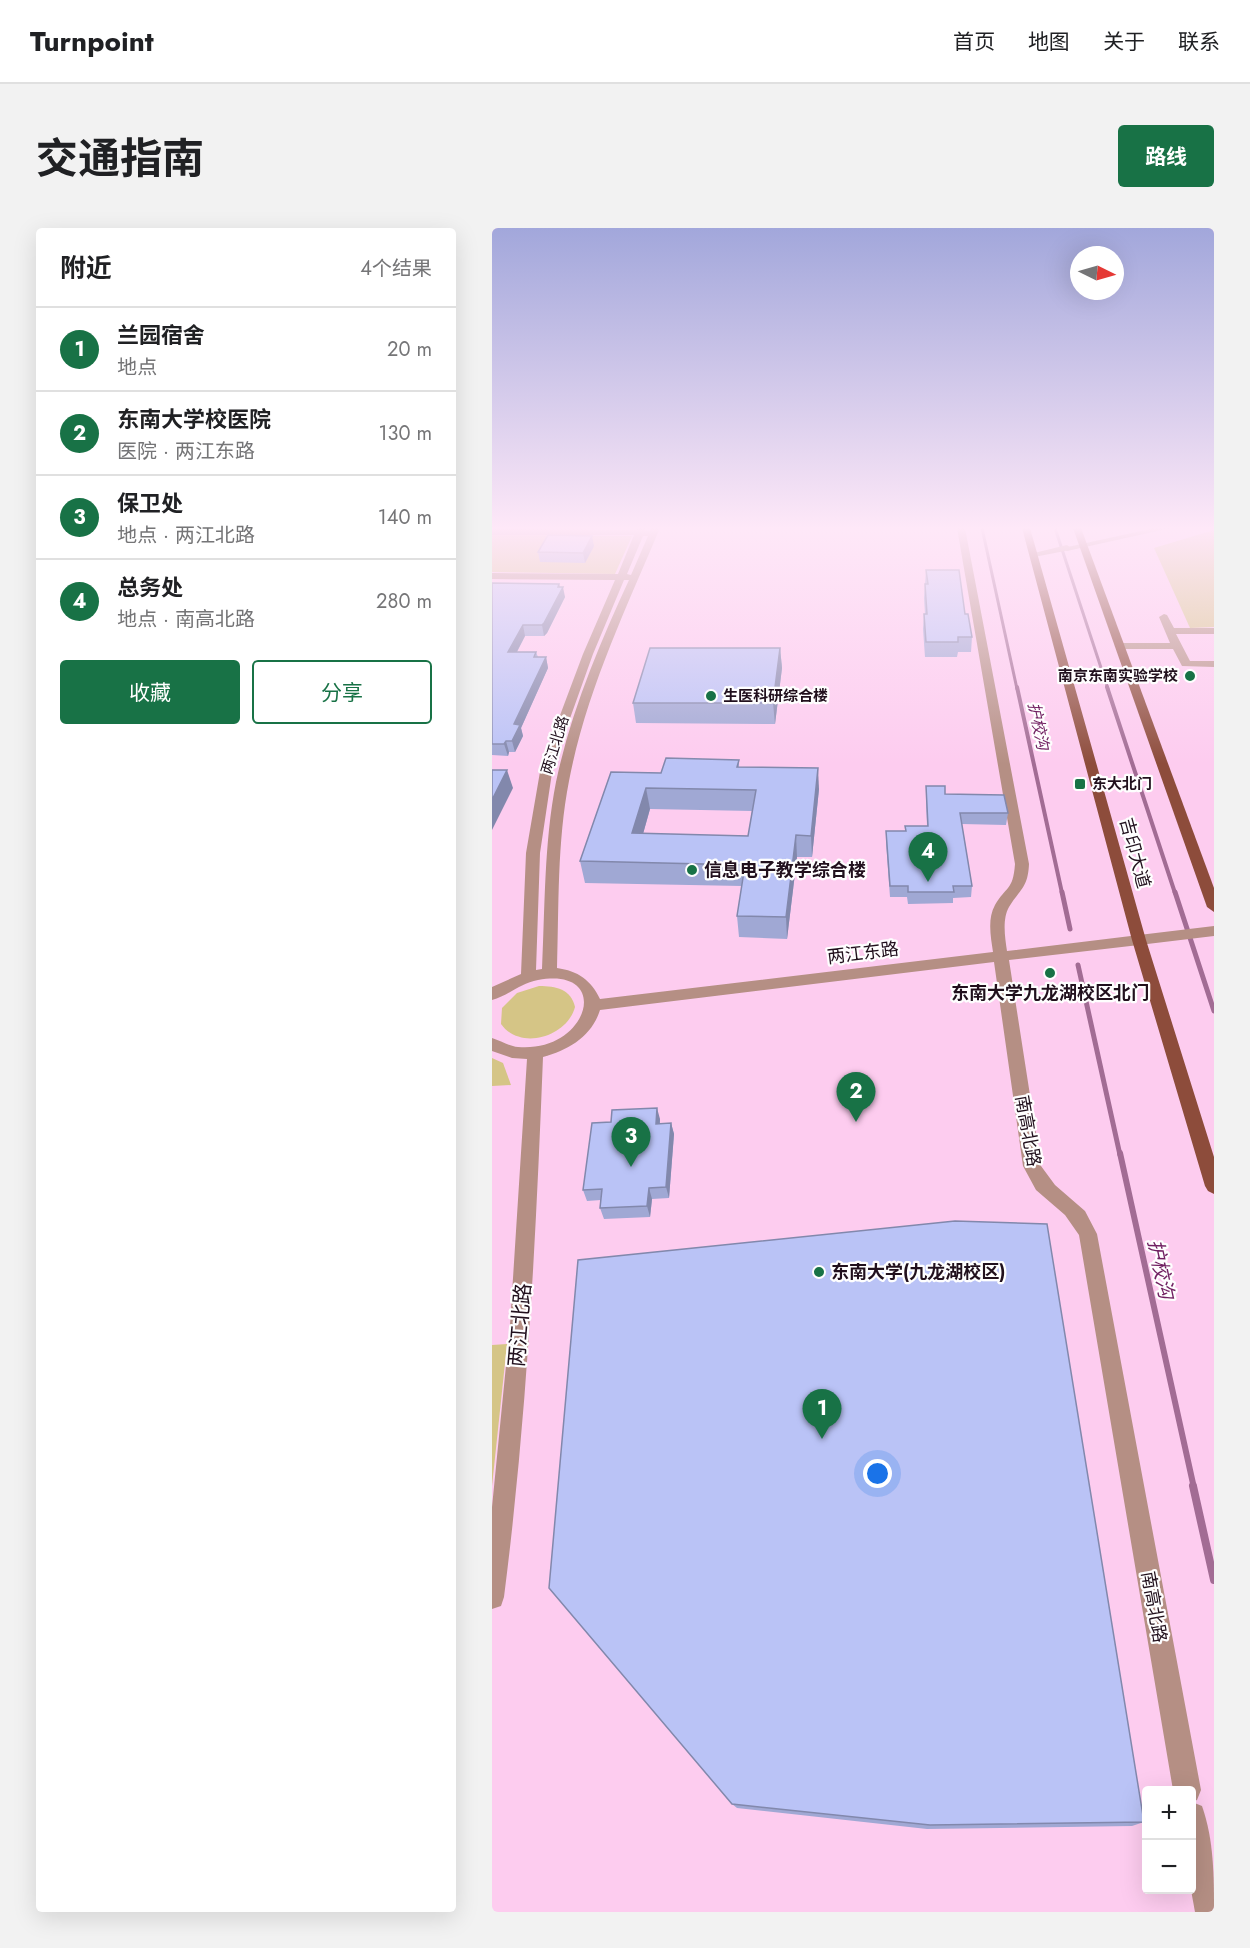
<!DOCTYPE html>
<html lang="zh">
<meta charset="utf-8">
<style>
:root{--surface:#fff;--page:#f2f2f2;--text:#202124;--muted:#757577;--line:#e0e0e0;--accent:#187246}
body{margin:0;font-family:Jost,"Noto Sans SC",sans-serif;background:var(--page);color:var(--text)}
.controls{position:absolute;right:18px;bottom:18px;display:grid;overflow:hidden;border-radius:6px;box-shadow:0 6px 24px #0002}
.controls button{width:54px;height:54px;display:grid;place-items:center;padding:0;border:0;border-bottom:2px solid var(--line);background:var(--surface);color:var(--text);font:30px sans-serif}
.compass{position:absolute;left:578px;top:18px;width:54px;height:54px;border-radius:50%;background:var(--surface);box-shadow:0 6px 24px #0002;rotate:95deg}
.you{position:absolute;left:386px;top:1246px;width:21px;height:21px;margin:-15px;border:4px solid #fff;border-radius:50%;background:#1a73e8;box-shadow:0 0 0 9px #1a73e833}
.badge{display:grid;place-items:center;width:39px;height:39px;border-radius:50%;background:var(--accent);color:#fff;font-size:20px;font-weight:700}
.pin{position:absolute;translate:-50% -50px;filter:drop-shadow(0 2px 3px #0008)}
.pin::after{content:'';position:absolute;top:32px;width:21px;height:18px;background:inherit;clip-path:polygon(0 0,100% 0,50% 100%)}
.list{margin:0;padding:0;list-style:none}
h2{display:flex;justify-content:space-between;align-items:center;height:78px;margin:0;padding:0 24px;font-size:26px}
h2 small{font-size:20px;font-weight:400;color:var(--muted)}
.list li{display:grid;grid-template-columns:39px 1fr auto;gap:18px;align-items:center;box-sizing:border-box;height:84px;padding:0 24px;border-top:2px solid var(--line)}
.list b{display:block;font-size:22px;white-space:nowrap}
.list p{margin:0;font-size:20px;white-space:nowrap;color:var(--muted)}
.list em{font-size:20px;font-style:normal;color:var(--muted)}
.actions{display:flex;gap:12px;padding:18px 24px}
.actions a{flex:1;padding:14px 0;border:2px solid var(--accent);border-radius:6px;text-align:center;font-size:21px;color:var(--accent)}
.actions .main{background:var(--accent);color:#fff}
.map{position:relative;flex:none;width:722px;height:1684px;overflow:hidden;border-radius:6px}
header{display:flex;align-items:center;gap:36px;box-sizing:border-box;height:84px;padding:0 30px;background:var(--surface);border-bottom:2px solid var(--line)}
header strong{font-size:28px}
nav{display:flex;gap:33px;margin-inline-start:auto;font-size:21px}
.intro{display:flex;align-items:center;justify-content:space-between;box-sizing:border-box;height:144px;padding:0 36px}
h1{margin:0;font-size:42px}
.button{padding:15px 27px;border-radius:6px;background:var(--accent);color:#fff;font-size:21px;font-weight:700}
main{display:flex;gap:36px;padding:0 36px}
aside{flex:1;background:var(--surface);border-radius:6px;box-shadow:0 6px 24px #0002}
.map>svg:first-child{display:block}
</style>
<header>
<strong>Turnpoint</strong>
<nav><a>首页</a><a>地图</a><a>关于</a><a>联系</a></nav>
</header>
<div class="intro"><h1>交通指南</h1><a class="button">路线</a></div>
<main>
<aside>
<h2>附近<small>4个结果</small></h2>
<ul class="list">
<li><span class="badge">1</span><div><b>兰园宿舍</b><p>地点</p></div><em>20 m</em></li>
<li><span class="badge">2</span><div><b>东南大学校医院</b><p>医院 · 两江东路</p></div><em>130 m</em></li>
<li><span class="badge">3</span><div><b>保卫处</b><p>地点 · 两江北路</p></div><em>140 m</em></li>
<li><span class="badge">4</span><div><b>总务处</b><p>地点 · 南高北路</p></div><em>280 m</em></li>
</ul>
<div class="actions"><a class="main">收藏</a><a>分享</a></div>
</aside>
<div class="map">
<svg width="722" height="1684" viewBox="0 0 722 1684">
<rect width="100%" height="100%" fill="#fdccef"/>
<!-- green -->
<g fill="#d5c586">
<polygon points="722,302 722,399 698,400 662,320"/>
<polygon points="0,307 140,308 123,346 0,344"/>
<path d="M47 758C64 758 79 761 83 779 75 809 28 823 9 796L10 780 25 765Z"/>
<polygon points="0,830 11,835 19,857 0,858"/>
<polygon points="15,1116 0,1258 0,1117"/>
</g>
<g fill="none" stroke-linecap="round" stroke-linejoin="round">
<!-- stream-far4 -->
<g stroke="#a26c94" stroke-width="3">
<polyline points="490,300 525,461"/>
<polyline points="563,300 616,461"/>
</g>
<!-- stream-far3 -->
<g stroke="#a26c94" stroke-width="4">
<polyline points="525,459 570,665"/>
<polyline points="615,459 683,665"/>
</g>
<!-- stream-far2 -->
<g stroke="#a26c94" stroke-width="5">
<polyline points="570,664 578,701"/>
<polyline points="683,664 722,783"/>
<polyline points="586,737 628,927"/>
</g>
<!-- stream-far1 -->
<polyline stroke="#a26c94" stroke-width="6" points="628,925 702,1260"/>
<!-- stream -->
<polyline stroke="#a26c94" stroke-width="8" points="701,1258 722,1352"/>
<!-- minor -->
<g fill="#b58f84" fill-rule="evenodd">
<path d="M146 300H154L153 302 158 303 160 300H168C133 383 94 464 77 553 65 614 67 678 65 740 86 743 99 752 108 771L501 724C499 710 495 691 503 677 514 658 521 663 523 636L465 300H473L537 636C536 660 528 661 517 679 510 691 513 710 515 723L647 707 654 712 647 717 517 732 549 938 563 957 593 983 605 1006 709 1562 705 1572 700 1574V1562H681L587 1007 573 987 544 962 531 938 502 734 108 782C100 808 77 822 51 829 44 1009 35 1189 12 1369L9 1378 0 1381V1279L18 1097 35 831 20 830 0 823V810C9 813 17 818 26 819 97 825 121 738 46 752 28 755 16 768 0 772V759L29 746 34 625 49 538 91 426 123 352 0 351V345L126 346 142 307H0V301L145 302ZM151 308H156L139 347 135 346ZM132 352H137C107 417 79 483 64 554 52 615 53 679 50 741L44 742 48 625 61 538 101 426Z"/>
<polygon points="575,317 579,320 578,322 542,329 538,326"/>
<polygon points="672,386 675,387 682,400 722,400 722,406 684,406 698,433 722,433 722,439 690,438 681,421 628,421 623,418 628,415 678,415 667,389"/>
<path d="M700 1574 710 1578C722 1612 722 1649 722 1684H703L699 1662Z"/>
</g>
<!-- tertiary -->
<g fill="#b58f84" fill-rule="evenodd">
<polygon points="663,300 679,300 575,323 571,320"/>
<polygon points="722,698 722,708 647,717 640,712 647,707"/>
</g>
<!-- primary -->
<g fill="#8d4c3b" fill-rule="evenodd">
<polygon points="530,300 538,300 654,712 722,929 722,966 716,963 713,958 640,712"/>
<polygon points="581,300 589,300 722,660 722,684 715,679"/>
</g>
</g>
<!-- wall -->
<g fill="#a0a8d4" fill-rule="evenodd">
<polygon points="102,318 93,335 48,334 46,324"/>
<polygon points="434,342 473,386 480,409 479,424 466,424 465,429 433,429 431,401 432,386 433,386 432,370"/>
<polygon points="0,355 68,359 73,369 55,405 52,408 33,408 25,424 44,424 46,429 54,429 56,440 29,500 31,508 23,524 17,524 16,528 0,527"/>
<polygon points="288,420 290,440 283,496 144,495 141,475"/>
<path d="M247 532V539L327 561 320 629H305L295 711 247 709 245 688 250 658 93 655 88 633 119 544 169 545ZM158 581 260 583 256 608 151 606Z"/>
<polygon points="434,558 453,566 516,585 514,597 470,596 480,658 479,669 461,670 461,675 416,676 415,669 398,669 394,614 394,603 413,603 413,598 435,598 434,569"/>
<polygon points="168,891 168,895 179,895 182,906 177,970 160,971 158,989 112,991 108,980 109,972 95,973 91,962"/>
<polygon points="240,1576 652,1594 640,1598 435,1601 245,1580"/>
</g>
<!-- shaded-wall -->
<g fill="#8288ac">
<polygon points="100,308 102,318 93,335 91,325"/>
<polygon points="67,356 69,363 71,359 73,369 55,405 52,408 50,397"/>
<polygon points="31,397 33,408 19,435 16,424"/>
<polygon points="288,420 290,440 283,496 281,475"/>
<polygon points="54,429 56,440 29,500 31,508 23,524 20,513 22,496"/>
<polygon points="14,513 17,524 16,528 12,516"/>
<polygon points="326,540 327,561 320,629 319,608"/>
<polygon points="15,542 21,560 0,602 0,572"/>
<polygon points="154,560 158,581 145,627 140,605"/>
<polygon points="304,607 305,629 295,711 294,689"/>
<polygon points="165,880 168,891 167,907 164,896"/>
<polygon points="179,895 182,906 177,970 174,959"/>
<polygon points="157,960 160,971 158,989 155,978"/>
</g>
<!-- building -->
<g fill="#bac3f6" stroke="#8288ac" stroke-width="1.5" fill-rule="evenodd">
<polygon points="56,307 100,308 91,325 46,324"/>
<polygon points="434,342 467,342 473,386 476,386 480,409 466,409 466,414 434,414 432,386 435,386 433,356 436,356"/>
<polygon points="0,355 67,356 66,359 71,359 52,395 50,397 31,397 16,424 44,424 42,429 54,429 22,496 28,497 20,513 14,513 12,516 0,516"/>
<polygon points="158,420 288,420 281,475 141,475"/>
<path d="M174 530 247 532 245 539 326 540 319 608 304 607 294 689 245 688 253 637 88 633 119 544 169 545ZM154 560 264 562 256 608 140 605Z"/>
<polygon points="0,542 15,542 0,572"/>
<polygon points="434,558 453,558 453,566 512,567 516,585 468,585 480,658 461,658 462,664 416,664 416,658 398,658 394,603 414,603 413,598 436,598"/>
<polygon points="165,880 164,896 179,895 174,959 157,960 155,978 108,980 110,961 91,962 100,895 119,894 120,882"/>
<polygon points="463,993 555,996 652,1594 438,1597 240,1576 57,1360 86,1032"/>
</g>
<!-- sky -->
<linearGradient id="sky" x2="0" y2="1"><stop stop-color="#a2a7db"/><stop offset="0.56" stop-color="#fee8f8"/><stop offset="1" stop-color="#fee8f8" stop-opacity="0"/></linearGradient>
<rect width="722" height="536" fill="url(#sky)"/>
<!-- markers -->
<g fill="#187246" stroke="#fefefe" stroke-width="2">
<circle cx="698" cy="448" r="6"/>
<circle cx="219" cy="468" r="6"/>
<rect x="582" y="550" width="12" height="12" rx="3"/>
<circle cx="200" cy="642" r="6"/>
<circle cx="558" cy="745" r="6"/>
<circle cx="327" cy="1044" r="6"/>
</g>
<g text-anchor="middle" stroke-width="4.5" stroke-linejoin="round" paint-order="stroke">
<!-- far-poi labels -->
<g font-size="15" font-weight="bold" fill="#21101d" stroke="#fefefe" text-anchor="start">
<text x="686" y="453" text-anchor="end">南京东南实验学校</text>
<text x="231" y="473">生医科研综合楼</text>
<text x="600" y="561">东大北门</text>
</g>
<!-- far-street labels -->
<g font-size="15" fill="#21101d" stroke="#fefefe">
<text transform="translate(63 517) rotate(-73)" y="5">两江北路</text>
</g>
<!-- far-water labels -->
<g font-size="16" font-style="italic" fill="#701f61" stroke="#fefefe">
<text transform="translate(547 498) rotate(78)" y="6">护校沟</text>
</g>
<!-- street labels -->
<g font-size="18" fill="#21101d" stroke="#fefefe">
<text transform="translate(643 625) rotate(75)" y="6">吉印大道</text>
<text transform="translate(371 725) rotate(-7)" y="6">两江东路</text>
<text transform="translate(536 903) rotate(80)" y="6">南高北路</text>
<text transform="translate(662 1379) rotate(80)" y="6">南高北路</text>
</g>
<!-- poi labels -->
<g font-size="18" font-weight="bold" fill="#21101d" stroke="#fefefe" text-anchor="start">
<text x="212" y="648">信息电子教学综合楼</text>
<text x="558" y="771" text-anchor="middle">东南大学九龙湖校区北门</text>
<text x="339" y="1050">东南大学(九龙湖校区)</text>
</g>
<!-- water labels -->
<g font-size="20" font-style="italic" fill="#701f61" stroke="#fefefe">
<text transform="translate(669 1041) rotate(78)" y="7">护校沟</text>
</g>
<!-- near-street labels -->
<g font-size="21" fill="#21101d" stroke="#fefefe">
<text transform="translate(28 1097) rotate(-85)" y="7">两江北路</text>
</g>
</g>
</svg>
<div class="controls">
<button>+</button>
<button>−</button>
</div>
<svg class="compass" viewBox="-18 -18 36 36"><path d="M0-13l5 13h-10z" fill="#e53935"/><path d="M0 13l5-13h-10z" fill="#757577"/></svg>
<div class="you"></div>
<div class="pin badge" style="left:330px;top:1211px">1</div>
<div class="pin badge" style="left:364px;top:894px">2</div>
<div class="pin badge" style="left:139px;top:939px">3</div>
<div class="pin badge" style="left:436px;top:654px">4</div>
</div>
</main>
